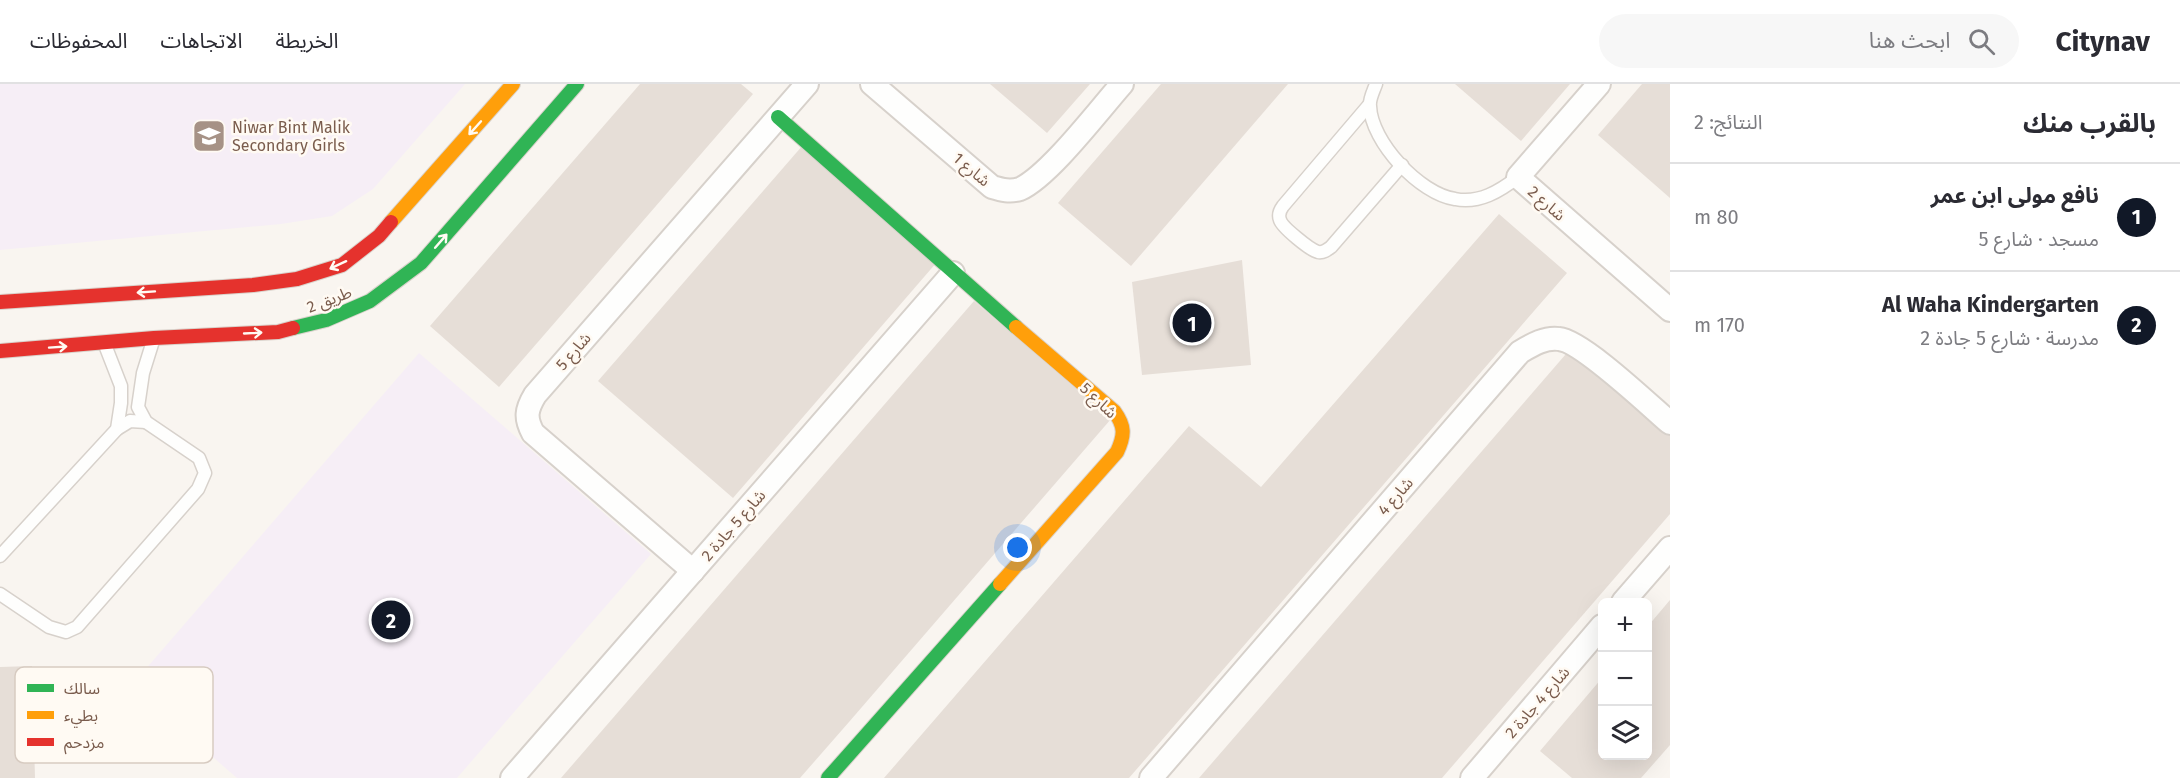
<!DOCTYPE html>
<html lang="ar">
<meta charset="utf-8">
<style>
:root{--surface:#fff;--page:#f7f7f7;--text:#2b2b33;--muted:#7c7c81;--line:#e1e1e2;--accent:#111827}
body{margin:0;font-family:"Fira Sans","Noto Sans Arabic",sans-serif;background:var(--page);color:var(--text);direction:rtl}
.controls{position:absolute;right:18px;bottom:18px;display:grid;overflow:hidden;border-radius:9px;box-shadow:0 6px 24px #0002}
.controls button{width:54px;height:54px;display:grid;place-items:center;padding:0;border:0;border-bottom:2px solid var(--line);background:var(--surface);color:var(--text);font:30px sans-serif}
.you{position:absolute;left:1018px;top:464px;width:21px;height:21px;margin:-15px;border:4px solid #fff;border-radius:50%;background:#1a73e8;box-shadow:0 0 0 9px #1a73e833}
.badge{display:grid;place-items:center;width:39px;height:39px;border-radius:50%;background:var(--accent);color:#fff;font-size:20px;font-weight:700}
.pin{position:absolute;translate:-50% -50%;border:3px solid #fff;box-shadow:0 2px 6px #0006}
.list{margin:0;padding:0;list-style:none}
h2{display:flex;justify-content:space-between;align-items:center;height:78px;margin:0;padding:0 24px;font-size:26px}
h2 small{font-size:20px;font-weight:400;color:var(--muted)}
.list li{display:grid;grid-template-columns:39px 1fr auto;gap:18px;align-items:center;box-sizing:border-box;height:108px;padding:0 24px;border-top:2px solid var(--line)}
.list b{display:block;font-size:22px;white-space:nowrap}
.list p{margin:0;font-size:20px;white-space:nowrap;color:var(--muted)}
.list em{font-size:20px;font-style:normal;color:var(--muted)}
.icon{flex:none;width:33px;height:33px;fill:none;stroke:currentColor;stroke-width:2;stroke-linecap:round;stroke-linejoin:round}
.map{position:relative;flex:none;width:1670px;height:694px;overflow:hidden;direction:ltr}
header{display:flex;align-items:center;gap:36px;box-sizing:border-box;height:84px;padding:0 30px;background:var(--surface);border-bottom:2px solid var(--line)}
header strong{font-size:28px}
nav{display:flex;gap:33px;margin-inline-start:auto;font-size:21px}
.search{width:420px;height:54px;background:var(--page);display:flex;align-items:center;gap:15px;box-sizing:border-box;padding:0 21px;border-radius:33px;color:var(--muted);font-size:22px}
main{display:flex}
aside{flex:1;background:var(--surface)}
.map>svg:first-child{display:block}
</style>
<header>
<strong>Citynav</strong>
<div class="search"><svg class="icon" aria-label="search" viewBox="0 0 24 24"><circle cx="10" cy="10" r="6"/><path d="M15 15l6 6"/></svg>ابحث هنا</div>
<nav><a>الخريطة</a><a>الاتجاهات</a><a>المحفوظات</a></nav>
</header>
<main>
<aside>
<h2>بالقرب منك<small>النتائج: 2</small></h2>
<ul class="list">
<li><span class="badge">1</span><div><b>نافع مولى ابن عمر</b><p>مسجد · شارع 5</p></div><em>80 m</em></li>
<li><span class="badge">2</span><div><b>Al Waha Kindergarten</b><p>مدرسة · شارع 5 جادة 2</p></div><em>170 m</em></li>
</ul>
</aside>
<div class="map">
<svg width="1670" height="694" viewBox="0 0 1670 694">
<rect width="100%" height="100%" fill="#f9f5f0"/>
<!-- education -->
<g fill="#f6eef6">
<polygon points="0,0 465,0 373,105 332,132 281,140 0,166"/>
<polygon points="419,269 651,470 457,694 237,694 131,602"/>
</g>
<!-- building -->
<g fill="#e6ded7">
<polygon points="640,0 741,0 753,10 499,303 430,242"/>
<polygon points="990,0 1090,0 1047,49"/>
<polygon points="1161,0 1288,0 1131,182 1058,119"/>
<polygon points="1455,0 1570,0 1521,57"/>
<polygon points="1642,0 1670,0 1670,114 1598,51"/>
<polygon points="803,61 937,178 733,414 598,297"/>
<polygon points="1499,130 1567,189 1129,694 884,694 1189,342 1261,403"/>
<polygon points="1242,176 1251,281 1142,291 1132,198"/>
<polygon points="974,217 1111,335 849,638 800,694 561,694"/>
<polygon points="1572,263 1670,348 1670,430 1442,694 1199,694"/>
<polygon points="1670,516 1670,661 1641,694 1572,694 1540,667 1602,594 1602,672 1648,672 1648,542"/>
<polygon points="32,582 35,694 0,694 0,583"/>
</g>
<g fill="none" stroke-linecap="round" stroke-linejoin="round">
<!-- lane casing -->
<g stroke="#d7d1cb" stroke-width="15">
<g id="lane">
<path d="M1376 0C1374 6 1369 15 1370 22 1371 58 1420 110 1455 115 1479 120 1500 107 1518 93"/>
<path d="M1369 21 1283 122C1280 126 1278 131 1280 136 1282 143 1310 166 1318 168 1323 169 1327 166 1331 163L1402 81"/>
<polyline points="117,345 130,337 146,338"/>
<polyline points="0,472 117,345 121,319 121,302 105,261"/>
<polyline points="0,510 49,543 66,548 77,543 198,405 205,389 199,374 146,338 138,323 143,289 153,257"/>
</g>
</g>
<!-- street casing -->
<g stroke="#d7d1cb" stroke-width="26">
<g id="street">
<path d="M872 0 992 103C1002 106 1010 108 1020 105 1049 92 1099 26 1122 0"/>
<polyline points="1599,0 1518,93 1670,226"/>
<path d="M693 487 533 349C525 334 526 326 535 311L807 0"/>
<polyline points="1623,518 1670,464"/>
<polyline points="512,694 953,189"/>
<path d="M1151 694 1520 268C1532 261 1545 253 1559 255 1582 257 1649 321 1670 339"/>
<polyline points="1472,694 1602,542"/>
</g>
</g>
<!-- fast casing -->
<g stroke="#d9d2cb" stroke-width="16">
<g id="fast">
<polyline points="778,33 1016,243"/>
<polyline points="293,244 326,236 370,217 421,179 577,0"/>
<polyline points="828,694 1000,500"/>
</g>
</g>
<!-- slow casing -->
<g stroke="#d9d2cb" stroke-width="16">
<g id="slow">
<polyline points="391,138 513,0"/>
<path d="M1000 500 1117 368C1125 351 1125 342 1114 327L1016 243"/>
</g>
</g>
<!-- jam casing -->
<g stroke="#d9d2cb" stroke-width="16">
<g id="jam">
<polyline points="0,218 253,201 297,195 342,181 379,152 391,138"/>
<polyline points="0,267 154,254 278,248 293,244"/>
</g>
</g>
<!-- lane -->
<use href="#lane" stroke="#fefefd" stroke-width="12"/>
<!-- street -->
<use href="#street" stroke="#fefefd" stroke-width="22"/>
<!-- fast -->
<use href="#fast" stroke="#30b455" stroke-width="14"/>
<!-- slow -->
<use href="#slow" stroke="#ff9f0a" stroke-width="14"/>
<!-- jam -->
<use href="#jam" stroke="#e5322d" stroke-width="14"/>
</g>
<!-- one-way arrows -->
<defs><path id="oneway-shaft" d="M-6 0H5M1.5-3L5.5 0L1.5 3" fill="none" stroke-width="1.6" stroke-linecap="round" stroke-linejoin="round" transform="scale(1.5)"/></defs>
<g stroke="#fffaf3">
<use href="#oneway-shaft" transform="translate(475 44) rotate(132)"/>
<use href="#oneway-shaft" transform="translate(441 157) rotate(-49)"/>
<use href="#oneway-shaft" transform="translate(338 181) rotate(155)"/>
<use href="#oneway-shaft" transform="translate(146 208) rotate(176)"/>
<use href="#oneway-shaft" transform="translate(253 249) rotate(-3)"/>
<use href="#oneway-shaft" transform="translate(58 263) rotate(-4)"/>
</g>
<!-- icons -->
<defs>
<g id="school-square" transform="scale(1.725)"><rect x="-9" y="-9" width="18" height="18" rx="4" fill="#a69286" stroke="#fffaf3"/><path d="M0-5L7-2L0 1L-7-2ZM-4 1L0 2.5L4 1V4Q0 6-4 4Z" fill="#fff"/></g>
</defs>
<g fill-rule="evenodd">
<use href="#school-square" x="209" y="52"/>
</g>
<g text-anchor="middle" stroke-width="5" stroke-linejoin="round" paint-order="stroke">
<!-- poi labels -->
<g font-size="16" fill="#7a5c4d" stroke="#fffaf3" text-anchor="start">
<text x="232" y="49">Niwar Bint Malik<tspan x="232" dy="18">Secondary Girls</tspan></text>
</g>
<!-- street labels -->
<g font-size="16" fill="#7a5c4d" stroke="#fffaf3">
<text transform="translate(972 85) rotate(40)" y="6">شارع 1</text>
<text transform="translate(1547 119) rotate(41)" y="6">شارع 2</text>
<text transform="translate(329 215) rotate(-21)" y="6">طريق 2</text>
<text transform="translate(573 267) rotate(-49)" y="6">شارع 5</text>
<text transform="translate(1099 316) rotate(43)" y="6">شارع 5</text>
<text transform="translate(1395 412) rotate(-49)" y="6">شارع 4</text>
<text transform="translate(733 441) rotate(-49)" y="6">شارع 5 جادة 2</text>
<text transform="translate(1537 618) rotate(-49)" y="6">شارع 4 جادة 2</text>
</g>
</g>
<!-- legend -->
<rect x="15" y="583" width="198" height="96" rx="9" fill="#fffaf3" stroke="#d7cbc1" stroke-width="1.5"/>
<rect x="27" y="600" width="27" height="8" fill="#30b455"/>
<rect x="27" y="627" width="27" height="8" fill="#ff9f0a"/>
<rect x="27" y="654" width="27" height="8" fill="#e5322d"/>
<g font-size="16" fill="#7a5c4d">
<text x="64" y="610">سالك</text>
<text x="64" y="637">بطيء</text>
<text x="64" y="664">مزدحم</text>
</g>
</svg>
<div class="controls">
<button>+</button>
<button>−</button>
<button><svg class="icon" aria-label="layers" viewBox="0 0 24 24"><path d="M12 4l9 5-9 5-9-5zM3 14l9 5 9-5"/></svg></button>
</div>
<div class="you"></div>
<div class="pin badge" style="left:1192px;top:239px">1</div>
<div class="pin badge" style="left:391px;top:536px">2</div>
</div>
</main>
